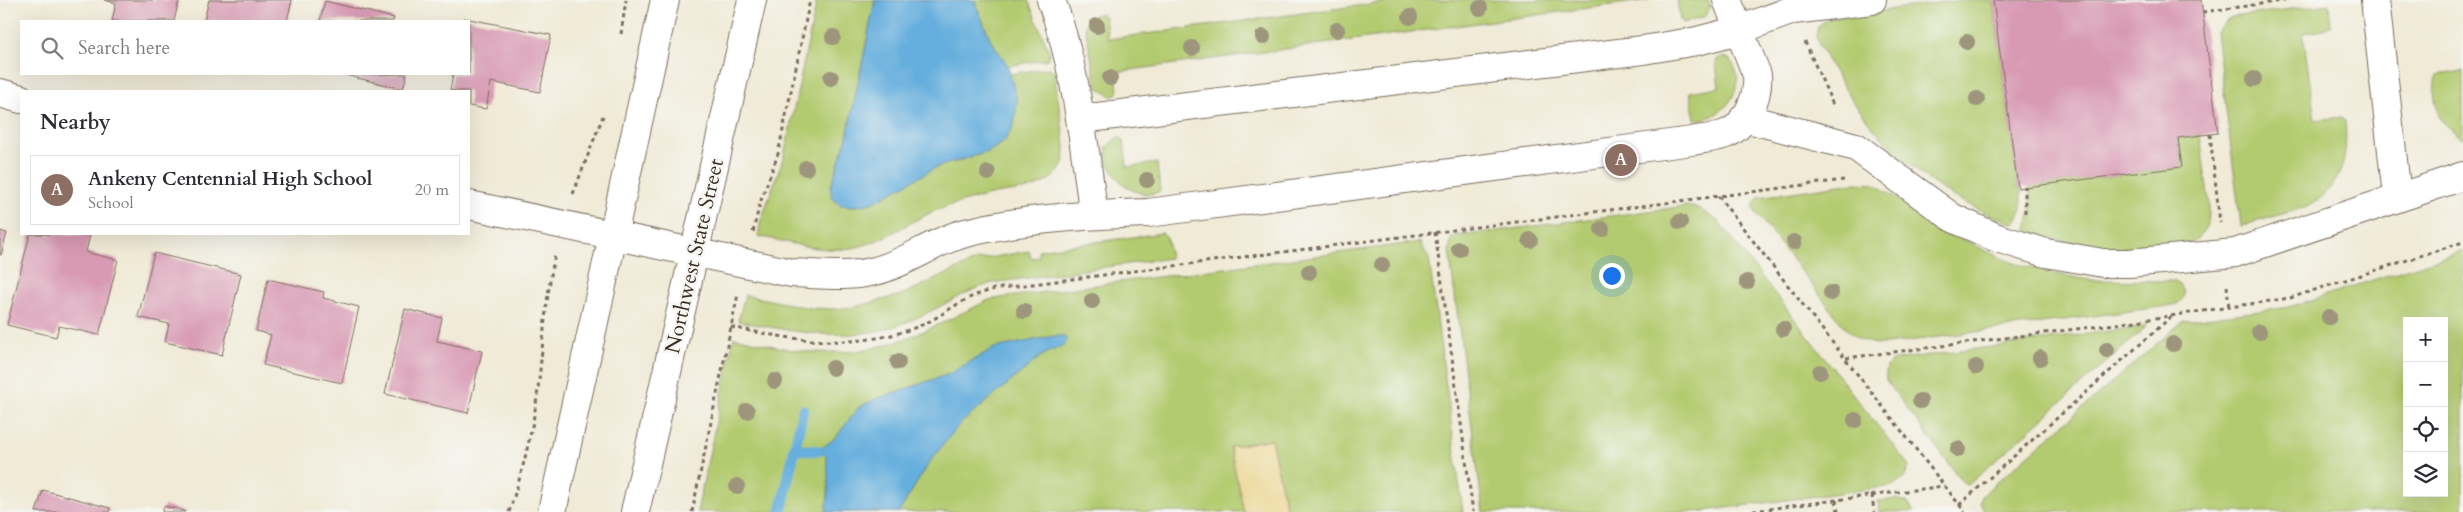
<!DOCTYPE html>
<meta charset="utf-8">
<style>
:root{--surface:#fff;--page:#f7f7f7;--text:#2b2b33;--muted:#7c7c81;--line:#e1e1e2;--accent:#1f6fb2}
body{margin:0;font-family:Cardo,serif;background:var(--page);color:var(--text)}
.controls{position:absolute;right:15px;bottom:15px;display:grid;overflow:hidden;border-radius:0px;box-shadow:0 5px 20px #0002}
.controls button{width:45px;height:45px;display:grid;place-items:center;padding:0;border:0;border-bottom:1px solid var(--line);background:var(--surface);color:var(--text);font:25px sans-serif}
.you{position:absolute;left:1611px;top:275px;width:18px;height:18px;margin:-12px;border:4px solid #fff;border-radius:50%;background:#1a73e8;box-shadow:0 0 0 8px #1a73e833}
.badge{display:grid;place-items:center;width:32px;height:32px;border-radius:50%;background:var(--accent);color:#fff;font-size:16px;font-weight:700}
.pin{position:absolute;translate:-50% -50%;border:2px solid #fff;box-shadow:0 1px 5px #0006}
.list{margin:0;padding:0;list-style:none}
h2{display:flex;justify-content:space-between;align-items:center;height:65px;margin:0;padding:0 20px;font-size:21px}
h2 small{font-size:16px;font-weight:400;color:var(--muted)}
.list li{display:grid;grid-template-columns:32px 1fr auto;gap:15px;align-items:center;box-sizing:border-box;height:70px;margin:0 10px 10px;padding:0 10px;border:1px solid var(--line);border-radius:0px}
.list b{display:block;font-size:19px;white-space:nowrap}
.list p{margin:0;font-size:16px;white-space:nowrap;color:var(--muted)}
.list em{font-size:16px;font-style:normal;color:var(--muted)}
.icon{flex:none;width:28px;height:28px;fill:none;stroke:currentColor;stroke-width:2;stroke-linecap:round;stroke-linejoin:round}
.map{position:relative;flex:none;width:2463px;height:512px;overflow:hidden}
.search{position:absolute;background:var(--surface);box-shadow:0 5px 20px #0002;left:20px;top:20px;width:450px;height:55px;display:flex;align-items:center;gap:12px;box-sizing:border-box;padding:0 18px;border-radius:0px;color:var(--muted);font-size:19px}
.panel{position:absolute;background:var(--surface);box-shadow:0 5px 20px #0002;left:20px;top:90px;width:450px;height:145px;border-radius:0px}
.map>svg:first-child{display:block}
</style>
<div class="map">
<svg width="2463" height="512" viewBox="0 0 2463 512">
<rect width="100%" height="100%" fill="#f6f6f2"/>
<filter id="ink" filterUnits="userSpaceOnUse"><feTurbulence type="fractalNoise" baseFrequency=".02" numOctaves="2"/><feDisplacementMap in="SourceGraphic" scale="10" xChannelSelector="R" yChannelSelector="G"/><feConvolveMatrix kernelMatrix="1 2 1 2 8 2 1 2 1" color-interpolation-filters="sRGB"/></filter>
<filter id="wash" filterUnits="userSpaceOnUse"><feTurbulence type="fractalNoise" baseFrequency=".0096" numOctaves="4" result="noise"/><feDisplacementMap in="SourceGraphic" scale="20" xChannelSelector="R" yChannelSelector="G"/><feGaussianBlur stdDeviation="1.12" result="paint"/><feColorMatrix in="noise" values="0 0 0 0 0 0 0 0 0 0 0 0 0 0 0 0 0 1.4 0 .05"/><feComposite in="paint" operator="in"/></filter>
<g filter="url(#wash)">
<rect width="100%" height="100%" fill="#f0ead6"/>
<!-- green -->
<g fill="#b3cb70" stroke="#777a47" fill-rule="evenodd">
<path d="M817 0H875L847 137 830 189 910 180 937 167 988 152 1004 142 1017 101 1010 74 1049 68 1054 71 1065 147C1065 162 1062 171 1050 179 1030 192 1017 190 995 194 972 199 947 205 926 215 899 228 875 246 845 249 816 251 787 242 758 236L761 220 784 156Z"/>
<polygon points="974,0 1028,0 1049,51 1048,59 1008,66 990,39"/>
<path d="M1401 0H1648L1116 72 1118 92 1113 97 1097 87 1085 27C1086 19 1093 13 1102 14L1105 17 1108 39Z"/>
<polygon points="1677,0 1708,0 1710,8 1704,17 1683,23 1680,19"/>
<path d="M1959 0H1993L2018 187H2021V211L2015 223 2008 222C1987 213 1965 204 1946 192 1885 152 1854 108 1819 45L1816 37 1818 26 1829 18Z"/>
<path d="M2329 4 2331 27 2303 33 2315 120 2342 117 2345 120C2348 158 2343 187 2307 207L2241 226 2216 32 2231 17Z"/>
<path d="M1722 57 1729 59C1752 84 1723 122 1695 119L1690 92 1719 87 1716 64 1717 59Z"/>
<path d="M2463 70V139C2442 127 2427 99 2438 76L2446 73Z"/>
<path d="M2200 135C2202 151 2204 166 2206 181 2210 207 2215 232 2187 245L2113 249 2045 238 2027 230 2031 208 2030 186 2182 167 2178 138Z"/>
<path d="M1117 138H1121L1124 141 1127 167 1157 163 1160 191C1135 204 1103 172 1107 147Z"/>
<path d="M1854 183 1875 184 1940 228 2001 258 2017 264 2056 274 2090 280 2170 281C2184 284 2190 297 2175 305L1887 344C1870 345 1857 340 1845 328L1754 210V204L1759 197Z"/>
<polygon points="1686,206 1698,208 1719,222 1909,466 1905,477 1892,486 1696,512 1483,512 1449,250 1452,237"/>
<path d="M1162 233 1167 237 1170 258 992 283C963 292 937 310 909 321 852 345 796 332 738 321L745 295 809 308 834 309 854 307 901 295 977 260 1029 251 1031 258 1039 257 1038 250Z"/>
<path d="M1420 242 1429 259 1463 512H1287L1271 439 1230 447 1244 512H697L734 337C760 342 787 351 813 352 886 356 926 330 989 300L1000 298Z"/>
<path d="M2463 251V512H1986L1980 503 1981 496 2183 321 2289 307ZM2407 321H2444V493H2407Z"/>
<path d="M2147 326 1968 485 1964 484 1886 380C1886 372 1885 364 1894 360Z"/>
<polygon points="1896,499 1907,502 1914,512 1879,512 1878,501"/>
</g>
<!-- sand -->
<polygon fill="#eeda9e" stroke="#94825e" points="1271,439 1287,512 1244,512 1230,447"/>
<!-- water -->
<g fill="#65aedd" stroke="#506c7e">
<polygon points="875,0 974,0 990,39 1008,66 1017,101 1014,125 1004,142 988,152 937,167 872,203 856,206 840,205 833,199 830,189 847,137"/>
<path d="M1054 336H1064L1067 340 1064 345 1041 356 959 425 931 460 899 512H826C829 493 829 475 826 456L818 451 836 437 858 408 873 400 949 374 994 348Z"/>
</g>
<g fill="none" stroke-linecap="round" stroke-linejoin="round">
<!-- stream -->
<g stroke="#65aedd" stroke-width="11">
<polyline points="794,449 818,451"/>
<polyline points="781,512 803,410"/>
</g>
</g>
<g id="blocks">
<!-- building -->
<g fill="#d89ab3">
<polygon points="104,0 179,0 174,21 112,21 116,3"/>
<polygon points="209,0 292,0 287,21 204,21"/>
<polygon points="1993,0 2201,0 2218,133 2178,138 2182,167 2018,188"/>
<polygon points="325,1 394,18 393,21 320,21"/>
<polygon points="464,18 551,35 540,92 491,82 486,109 469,106 469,91 450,91 453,74 469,74 469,21 463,21"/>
<polygon points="341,74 407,74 403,89"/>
<polygon points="0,231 7,233 1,255 0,255"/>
<polygon points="30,234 90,235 86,252 118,260 99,335 59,326 56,337 7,325"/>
<polygon points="154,253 241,274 222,355 165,342 169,324 138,317"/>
<polygon points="268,279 324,292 323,298 359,307 342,383 263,365 271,335 256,331"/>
<polygon points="405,309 442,318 437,341 482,351 468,413 385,394"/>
<polygon points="43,490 110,508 109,512 36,512"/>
<polygon points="164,506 185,511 185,512 162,512"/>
</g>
</g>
</g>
<g filter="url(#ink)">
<use href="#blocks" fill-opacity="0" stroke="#7a6d5e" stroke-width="1"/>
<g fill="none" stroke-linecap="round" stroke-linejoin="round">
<!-- minor casing -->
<g stroke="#7a6d5e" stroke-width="30">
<g id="minor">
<path d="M1051 0C1077 69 1083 142 1094 215"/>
<polyline points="2375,0 2397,196"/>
<polyline points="0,93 21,99"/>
<polyline points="1744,118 1856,147 1953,218 1997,238 2046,253 2103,263 2129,263 2235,253 2463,176"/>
<polyline points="1081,119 1643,50 1697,41 1739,30 1793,10 1872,0"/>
<path d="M469 205 792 273C820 274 848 278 875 271 908 263 936 239 970 232 1028 218 1089 215 1148 213L1692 141C1702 139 1713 138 1723 135 1746 128 1759 97 1757 75L1727 0"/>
</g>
</g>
<!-- major casing -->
<g stroke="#7a6d5e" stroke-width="30">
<g id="major">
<polyline points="552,512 665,0"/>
<polyline points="635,512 752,0"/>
</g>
</g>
<!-- path -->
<g stroke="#7a6d5e" stroke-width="3" stroke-dasharray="4 4" stroke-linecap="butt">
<polyline points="2203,12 2289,0"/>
<polyline points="621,34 626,0"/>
<polyline points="1805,42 1834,107"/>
<polyline points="2210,134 2220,223"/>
<polyline points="573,194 603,116"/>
<polyline points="1718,196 1965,512"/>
<polyline points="2025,213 2025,186"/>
<polyline points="753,232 760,203 778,154 810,0"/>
<polyline points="1435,232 1473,512"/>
<polyline points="2227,286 2229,308"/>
<path d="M731 327C798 341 862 352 926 323 941 316 954 305 969 298 977 294 986 292 994 289L1844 180"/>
<polyline points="1846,358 2116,324 2290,298 2463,242"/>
<polyline points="1872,495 1874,512"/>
<polyline points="1836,500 1838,512"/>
<polyline points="1959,505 2172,316"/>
<path d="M509 512C521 477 530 441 536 404 543 354 544 304 555 255"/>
<polyline points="692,512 738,294"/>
<polyline points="1745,512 1944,486"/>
</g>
<!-- minor -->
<use href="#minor" stroke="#fff" stroke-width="28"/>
<!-- major -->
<use href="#major" stroke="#fff" stroke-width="28"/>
</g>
<!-- trees -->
<g fill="#9d967c">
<circle cx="1480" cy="8" r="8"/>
<circle cx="1410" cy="17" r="8"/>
<circle cx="1097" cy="26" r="8"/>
<circle cx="1337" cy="30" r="8"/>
<circle cx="833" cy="37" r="8"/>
<circle cx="1263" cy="37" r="8"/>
<circle cx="1967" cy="42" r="8"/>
<circle cx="1192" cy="48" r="8"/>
<circle cx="831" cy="78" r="8"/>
<circle cx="1110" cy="78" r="8"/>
<circle cx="2254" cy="79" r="8"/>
<circle cx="1977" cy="99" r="8"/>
<circle cx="806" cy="168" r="8"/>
<circle cx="988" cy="173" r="8"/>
<circle cx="1147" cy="180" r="8"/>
<circle cx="1680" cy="222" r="8"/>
<circle cx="1602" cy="229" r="8"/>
<circle cx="1530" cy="240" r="8"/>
<circle cx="1794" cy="242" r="8"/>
<circle cx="1459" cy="249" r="8"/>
<circle cx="1382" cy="265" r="8"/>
<circle cx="1309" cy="272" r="8"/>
<circle cx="1747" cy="282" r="8"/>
<circle cx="1831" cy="293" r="8"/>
<circle cx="1092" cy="301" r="8"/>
<circle cx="1024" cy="311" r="8"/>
<circle cx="2329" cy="317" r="8"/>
<circle cx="1783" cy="329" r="8"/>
<circle cx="2259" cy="332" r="8"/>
<circle cx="2173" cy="344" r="8"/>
<circle cx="2107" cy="350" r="8"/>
<circle cx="2040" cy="358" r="8"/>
<circle cx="898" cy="362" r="8"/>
<circle cx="1976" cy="367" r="8"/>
<circle cx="833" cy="368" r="8"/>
<circle cx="1820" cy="372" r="8"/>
<circle cx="775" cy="381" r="8"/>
<circle cx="1920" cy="401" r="8"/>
<circle cx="747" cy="411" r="8"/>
<circle cx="1855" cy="420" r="8"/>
<circle cx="1958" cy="449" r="8"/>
<circle cx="737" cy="486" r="8"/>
</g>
</g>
<g text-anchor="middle" stroke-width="5" stroke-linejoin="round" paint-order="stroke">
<!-- street labels -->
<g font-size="21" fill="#3b2a1e" stroke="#f6f6f2">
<text transform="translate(694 256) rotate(-77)" y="7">Northwest State Street</text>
</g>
</g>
</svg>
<div class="controls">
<button>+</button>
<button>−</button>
<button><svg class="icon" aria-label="locate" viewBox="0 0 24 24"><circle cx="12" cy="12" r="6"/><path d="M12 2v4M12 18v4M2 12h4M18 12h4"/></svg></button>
<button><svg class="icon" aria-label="layers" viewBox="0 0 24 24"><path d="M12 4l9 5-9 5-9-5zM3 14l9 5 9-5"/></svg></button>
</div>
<div class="you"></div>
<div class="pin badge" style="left:1621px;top:160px;background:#8d6e63">A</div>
<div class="search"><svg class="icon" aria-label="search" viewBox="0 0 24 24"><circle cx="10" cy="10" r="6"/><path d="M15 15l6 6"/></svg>Search here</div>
<section class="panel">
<h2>Nearby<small></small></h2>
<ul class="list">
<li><span class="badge" style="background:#8d6e63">A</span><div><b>Ankeny Centennial High School</b><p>School</p></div><em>20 m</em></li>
</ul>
</section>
</div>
